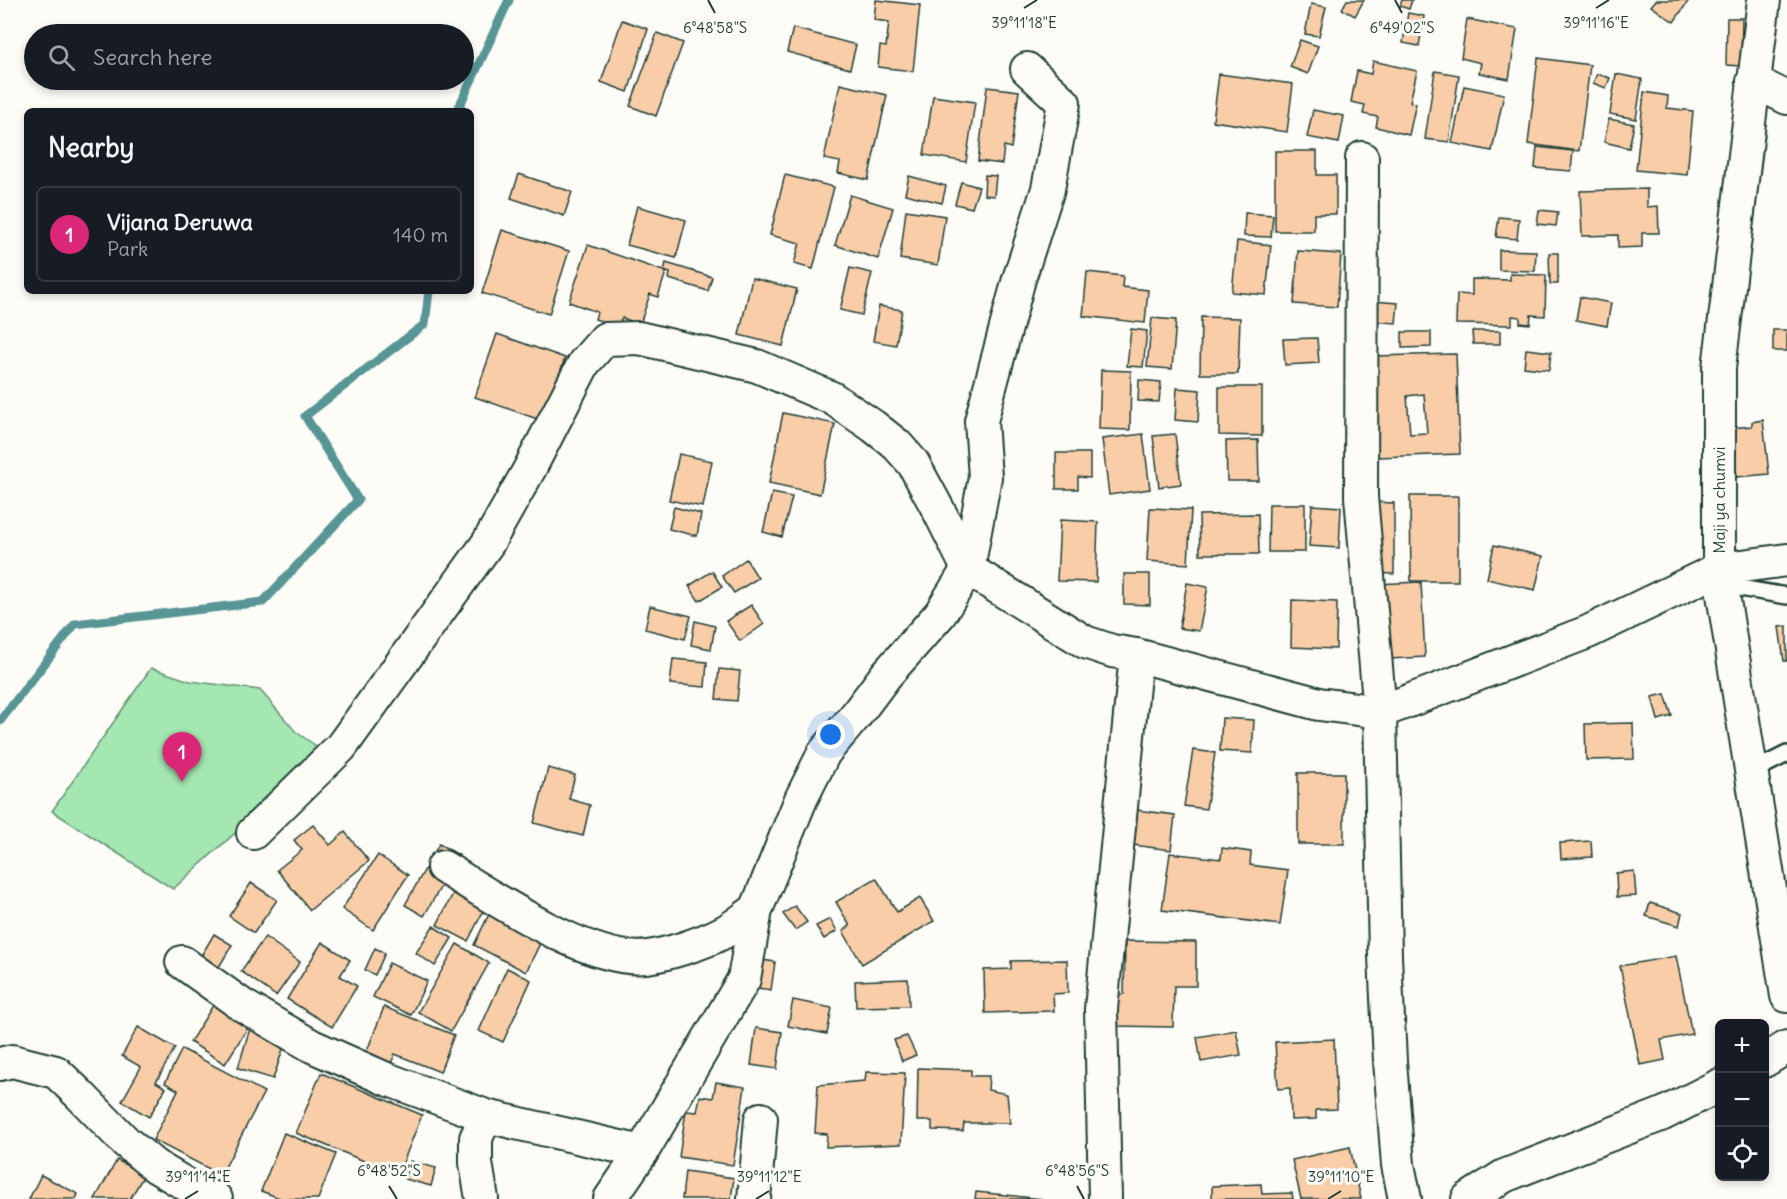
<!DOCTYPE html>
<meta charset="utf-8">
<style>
:root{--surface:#171b24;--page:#20242c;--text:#f1f3f6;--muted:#9ea1a6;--line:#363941;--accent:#db2777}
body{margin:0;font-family:Delius,sans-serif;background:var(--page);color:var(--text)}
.controls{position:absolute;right:18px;bottom:18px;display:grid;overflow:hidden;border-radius:9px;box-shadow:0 3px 9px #0003}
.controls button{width:54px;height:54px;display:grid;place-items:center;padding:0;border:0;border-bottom:2px solid var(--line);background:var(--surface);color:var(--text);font:30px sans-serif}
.you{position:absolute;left:831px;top:735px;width:21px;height:21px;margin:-15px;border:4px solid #fff;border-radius:50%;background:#1a73e8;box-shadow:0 0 0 9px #1a73e833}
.badge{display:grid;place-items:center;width:39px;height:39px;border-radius:50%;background:var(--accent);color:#fff;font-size:20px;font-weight:700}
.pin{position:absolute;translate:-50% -50px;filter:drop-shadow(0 2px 3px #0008)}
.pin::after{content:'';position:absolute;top:32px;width:21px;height:18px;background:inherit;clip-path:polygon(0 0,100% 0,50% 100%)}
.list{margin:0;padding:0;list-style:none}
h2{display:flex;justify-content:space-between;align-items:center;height:78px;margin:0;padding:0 24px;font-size:26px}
h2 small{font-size:20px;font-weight:400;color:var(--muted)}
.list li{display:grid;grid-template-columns:39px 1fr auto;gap:18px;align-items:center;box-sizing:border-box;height:96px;margin:0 12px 12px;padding:0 12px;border:2px solid var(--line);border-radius:9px}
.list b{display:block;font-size:22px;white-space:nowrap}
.list p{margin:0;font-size:20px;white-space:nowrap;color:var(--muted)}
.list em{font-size:20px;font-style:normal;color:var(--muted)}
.icon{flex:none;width:33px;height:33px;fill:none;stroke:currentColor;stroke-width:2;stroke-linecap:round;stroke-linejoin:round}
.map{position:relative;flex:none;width:1787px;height:1199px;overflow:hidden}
.search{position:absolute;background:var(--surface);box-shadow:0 3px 9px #0003;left:24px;top:24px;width:450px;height:66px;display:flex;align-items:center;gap:15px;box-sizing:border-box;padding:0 21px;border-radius:33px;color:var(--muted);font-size:22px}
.panel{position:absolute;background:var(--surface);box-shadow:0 3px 9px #0003;left:24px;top:108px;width:450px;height:186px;border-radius:9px}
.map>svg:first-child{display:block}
</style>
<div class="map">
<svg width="1787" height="1199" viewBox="0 0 1787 1199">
<rect width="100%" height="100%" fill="#fdfcf7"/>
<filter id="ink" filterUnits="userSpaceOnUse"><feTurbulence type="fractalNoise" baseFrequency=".0167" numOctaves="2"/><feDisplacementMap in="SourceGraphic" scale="12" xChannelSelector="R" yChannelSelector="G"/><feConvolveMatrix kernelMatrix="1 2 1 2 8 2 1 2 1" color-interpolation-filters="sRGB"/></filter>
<g filter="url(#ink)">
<!-- green -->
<polygon fill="#a4e7b2" stroke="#629273" stroke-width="1.5" points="151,668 190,681 260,690 296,732 325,752 173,889 52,811"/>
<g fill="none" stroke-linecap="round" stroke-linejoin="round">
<!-- stream -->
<g stroke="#599595" stroke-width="9">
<polyline points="457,111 509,0"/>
<polyline points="0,721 75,624 263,602 358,500 305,416 425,324 429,291"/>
</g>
</g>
<!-- building -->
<g fill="#f9cda8" stroke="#1f3d34" stroke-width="1.5" fill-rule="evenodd">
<polygon points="876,0 920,5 913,71 878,67 880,46 886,47 889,22 874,20"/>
<polygon points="1347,0 1364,0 1355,16 1342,9"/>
<polygon points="1402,0 1412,0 1409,9 1400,6"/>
<polygon points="1656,0 1689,0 1674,22 1651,6"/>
<polygon points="1311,4 1326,7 1319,36 1305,34"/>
<polygon points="1408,13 1424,16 1419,46 1403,43"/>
<polygon points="1727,18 1742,18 1741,66 1726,65"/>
<polygon points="1467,19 1517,29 1509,79 1479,73 1481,63 1461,58"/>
<polygon points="622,20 648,29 628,92 601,82"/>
<polygon points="793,28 856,45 850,69 787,52"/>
<polygon points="657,33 683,43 656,116 630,106"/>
<polygon points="1300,40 1318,46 1308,74 1290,67"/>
<polygon points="1538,58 1590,65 1579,151 1528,144"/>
<polygon points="1373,61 1417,71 1410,102 1416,103 1409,135 1376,127 1378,117 1363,114 1365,105 1351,102 1357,71 1371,74"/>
<polygon points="1435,71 1459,75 1449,142 1425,139"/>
<polygon points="1219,74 1293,84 1287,132 1213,121"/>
<polygon points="1597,74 1610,78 1606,88 1593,83"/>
<polygon points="1616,74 1642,79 1636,119 1610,114"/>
<polygon points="840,84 887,95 868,180 838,173 840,162 824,159"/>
<polygon points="1464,86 1504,94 1492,151 1452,143"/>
<polygon points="987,87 1019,91 1011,148 1004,146 1002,164 978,161"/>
<polygon points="1644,92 1668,96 1667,108 1693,111 1687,175 1636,170"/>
<polygon points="933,96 975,102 966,162 924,155"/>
<polygon points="1313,110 1344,116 1339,143 1307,137"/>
<polygon points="1609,119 1634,124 1629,148 1604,142"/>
<polygon points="1537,147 1573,151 1571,171 1535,168"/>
<polygon points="1275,151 1317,151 1317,175 1336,175 1336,214 1314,214 1314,231 1275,231"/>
<polygon points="519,174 572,192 564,216 511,198"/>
<polygon points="785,175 834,187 813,269 794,264 800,243 770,235"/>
<polygon points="985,175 996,176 994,196 984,195"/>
<polygon points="909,176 946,186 942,203 905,194"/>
<polygon points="961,182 979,187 972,208 955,204"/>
<polygon points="1647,189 1647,207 1658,206 1659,233 1642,233 1642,247 1618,248 1618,235 1582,236 1580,191"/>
<polygon points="850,195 893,208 878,259 835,245"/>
<polygon points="637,206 686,220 676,258 627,245"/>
<polygon points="906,210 945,216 938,265 900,259"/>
<polygon points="1539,210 1558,212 1556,226 1537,224"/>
<polygon points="1245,213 1273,215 1271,237 1244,236"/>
<polygon points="1499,217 1519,219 1517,239 1496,237"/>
<polygon points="502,230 569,251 549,314 482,293"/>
<polygon points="1237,241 1271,245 1266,295 1232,292"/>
<polygon points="588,245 666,272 658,297 650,294 640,324 622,318 618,327 595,319 597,312 569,302"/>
<polygon points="1499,250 1536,251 1535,271 1499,270"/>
<polygon points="1298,251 1341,254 1337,307 1294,304"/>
<polygon points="1549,253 1558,253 1558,284 1550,284"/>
<polygon points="666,263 712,277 708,291 669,279 670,273 664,271"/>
<polygon points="850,268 872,273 862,315 840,310"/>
<polygon points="1087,272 1123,276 1122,287 1148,290 1145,323 1083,316"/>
<polygon points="1510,274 1546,275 1545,316 1531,315 1530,324 1520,323 1520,317 1512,316 1512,325 1456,324 1457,294 1472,295 1472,279 1510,280"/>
<polygon points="752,278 797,289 783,346 739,335"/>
<polygon points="1580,297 1611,303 1607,326 1576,320"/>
<polygon points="1372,301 1398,303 1396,323 1371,321"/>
<polygon points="879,306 902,310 896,345 873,341"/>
<polygon points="1201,317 1240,318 1238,374 1200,374"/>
<polygon points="1152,318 1176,320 1172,369 1147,367"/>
<polygon points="1131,329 1147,331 1143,367 1127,366"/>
<rect x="1773" y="330" width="14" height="21"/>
<polygon points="1472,331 1500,331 1500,344 1473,344"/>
<polygon points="1402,332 1431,332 1431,347 1402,348"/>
<polygon points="497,334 565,358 543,421 475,397"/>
<polygon points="1317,338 1319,363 1285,365 1283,339"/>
<polygon points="1526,349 1551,352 1549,370 1524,367"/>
<path d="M1456 354 1460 454 1378 457 1374 356ZM1424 394 1427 433 1410 434 1407 396Z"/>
<polygon points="1101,370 1131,371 1130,430 1099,429"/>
<polygon points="1139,380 1161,382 1159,402 1138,401"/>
<polygon points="1219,387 1262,387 1262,436 1219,435"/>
<polygon points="1177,388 1200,390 1198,422 1175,420"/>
<polygon points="783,413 835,424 820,494 769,483"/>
<polygon points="1763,420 1769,474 1737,477 1732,428 1752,426 1752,422"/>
<polygon points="1143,434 1150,489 1109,495 1102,439"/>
<polygon points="1175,434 1181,484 1159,487 1153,436"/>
<polygon points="1258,440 1259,481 1227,481 1226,441"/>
<polygon points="1056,453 1090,453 1090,478 1078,477 1078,489 1056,489"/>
<polygon points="679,454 712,461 703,507 669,500"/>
<polygon points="772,493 792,497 782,537 763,532"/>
<polygon points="1410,496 1458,496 1458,581 1411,581"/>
<polygon points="1373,502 1394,503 1394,574 1372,573"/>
<polygon points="1269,504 1305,504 1305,552 1268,552"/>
<polygon points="1312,505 1341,507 1339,548 1309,546"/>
<polygon points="674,507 701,514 697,536 669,529"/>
<polygon points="1150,508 1191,510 1188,564 1147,561"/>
<polygon points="1258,514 1259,554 1200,554 1199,515"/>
<polygon points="1060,520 1098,522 1096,582 1057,581"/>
<polygon points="1494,545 1543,556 1535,590 1487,579"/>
<polygon points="746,559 758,578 734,593 722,576"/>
<polygon points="712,571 722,587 699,601 689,586"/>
<polygon points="1124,574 1150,574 1150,605 1124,604"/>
<polygon points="1421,582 1425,657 1389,659 1375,584"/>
<polygon points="1187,583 1208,587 1199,631 1179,628"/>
<polygon points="1292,600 1337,602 1336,649 1291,647"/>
<polygon points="751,605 764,624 740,641 726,621"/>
<polygon points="650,606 691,616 685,639 645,629"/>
<polygon points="695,621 715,626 711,649 691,645"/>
<polygon points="1787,626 1787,661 1784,661 1779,627"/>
<polygon points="673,659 707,662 705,687 670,684"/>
<polygon points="719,669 740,671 737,701 716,699"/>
<polygon points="1665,694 1672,716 1658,720 1652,697"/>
<polygon points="1222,718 1254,720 1252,753 1220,751"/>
<polygon points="1633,723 1634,759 1586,760 1585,724"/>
<polygon points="1193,750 1215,753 1206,809 1184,806"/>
<polygon points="548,768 575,775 569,799 590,805 583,836 534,823"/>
<rect x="1298" y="773" width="46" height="71"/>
<polygon points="1136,810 1175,815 1171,850 1133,845"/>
<polygon points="313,825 330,845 345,832 369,861 310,910 277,870 302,850 294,840"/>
<polygon points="1591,841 1592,857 1561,859 1560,843"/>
<polygon points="439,844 459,855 424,916 405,905"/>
<polygon points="1222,848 1251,852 1250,865 1288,870 1280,925 1162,910 1170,853 1221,859"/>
<polygon points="378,855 408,875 373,930 342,909"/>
<polygon points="1634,871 1636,896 1617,897 1616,873"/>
<polygon points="464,872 495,888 468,941 437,925"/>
<polygon points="876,878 897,912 920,898 934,921 862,964 843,931 850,926 836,902"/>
<polygon points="251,883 277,900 254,933 229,916"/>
<polygon points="495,902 547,929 526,972 474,945"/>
<polygon points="1650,903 1682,913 1679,926 1646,916"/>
<polygon points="795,906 807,922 795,930 783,914"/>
<polygon points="830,919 837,931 824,939 816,926"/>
<polygon points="433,926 452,938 435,966 416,953"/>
<polygon points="214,934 232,945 219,967 201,956"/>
<polygon points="265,937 300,962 276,996 241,971"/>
<polygon points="1125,941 1196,942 1196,986 1174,986 1173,1027 1114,1026 1115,994 1124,994"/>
<polygon points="322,942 350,960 340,976 357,986 332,1027 287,999"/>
<polygon points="457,944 489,963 451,1031 418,1012"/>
<polygon points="375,948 385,953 375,975 365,970"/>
<polygon points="1676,956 1692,1034 1661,1040 1665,1060 1640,1065 1620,966"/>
<polygon points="755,959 775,962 771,990 751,987"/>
<polygon points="1067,960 1068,993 1053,994 1054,1011 985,1013 984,970 1011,969 1011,961"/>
<polygon points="389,963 427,981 411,1015 373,997"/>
<polygon points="507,968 531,980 503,1042 479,1031"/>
<polygon points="908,979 909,1006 856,1007 855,981"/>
<polygon points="224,988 259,1010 225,1064 190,1042"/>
<polygon points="793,1000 832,1008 827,1034 788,1026"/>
<polygon points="384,1007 454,1035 440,1072 395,1054 390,1066 365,1056"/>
<polygon points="138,1027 175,1048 156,1082 166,1088 149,1117 122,1101 141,1067 122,1056"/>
<polygon points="250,1028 286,1040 273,1079 238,1068"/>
<polygon points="756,1028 782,1032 777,1069 751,1065"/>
<polygon points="1236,1030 1241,1055 1201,1062 1197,1037"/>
<polygon points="907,1036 916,1055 902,1061 894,1040"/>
<polygon points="1334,1039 1337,1109 1316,1110 1316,1119 1291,1120 1290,1088 1278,1089 1275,1042"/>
<polygon points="182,1049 264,1092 221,1175 153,1140 178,1090 165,1083"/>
<polygon points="918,1068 971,1070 971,1076 989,1076 988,1090 1007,1094 1010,1123 964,1123 963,1131 932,1130 932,1121 917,1121"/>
<polygon points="866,1072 905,1073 901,1144 826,1147 827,1134 815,1133 818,1085 865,1081"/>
<polygon points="321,1073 422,1115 398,1175 296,1133"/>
<polygon points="716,1082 745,1087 733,1165 679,1157 686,1111 697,1112 700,1096 713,1098"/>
<polygon points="284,1133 336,1154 318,1199 282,1199 261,1191"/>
<polygon points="1350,1147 1361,1199 1301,1199 1292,1160"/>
<polygon points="117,1160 144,1175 130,1199 95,1199"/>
<polygon points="410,1161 436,1168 431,1186 405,1179"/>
<polygon points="685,1171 734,1178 731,1199 682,1199"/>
<polygon points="41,1175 78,1194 76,1199 29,1199"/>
<polygon points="1261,1184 1262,1194 1292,1193 1293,1199 1212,1199 1212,1186"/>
<polygon points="976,1192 1043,1199 975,1199"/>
</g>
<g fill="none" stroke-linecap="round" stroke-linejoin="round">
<!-- service casing -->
<g stroke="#1f3d34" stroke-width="20">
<g id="service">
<polyline points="1722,585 1787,596"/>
<polyline points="1751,772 1787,754"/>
</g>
</g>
<!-- minor casing -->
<g stroke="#1f3d34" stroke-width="36">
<g id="minor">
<polyline points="1764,0 1719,368 1719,569 1787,996"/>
<polyline points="1753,81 1787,98"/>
<polyline points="1362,158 1361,497 1380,712 1385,956 1390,1061 1398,1165 1405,1199"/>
<polyline points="253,833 341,747 488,543 529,470 584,363 605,339 639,338 757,366 832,398 873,426 896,444 913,463 939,511 968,569 1085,642 1112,651 1136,655 1319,704 1380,712 1588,632 1719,569 1787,560"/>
<path d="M443 867C491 896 591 965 647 957 669 954 703 943 722 933 734 927 745 917 756 910"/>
<polyline points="182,962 242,1005 312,1046 384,1078 486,1116 642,1152"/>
<polyline points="1764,1061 1787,1047"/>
<polyline points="0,1064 12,1061 56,1072 79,1094 126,1142 155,1166 202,1194 216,1199"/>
<polyline points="482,1199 476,1163 476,1138 486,1116"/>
<polyline points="610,1199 642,1152 744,979 756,910 801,799 824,753 856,715 886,675 940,614 968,569 985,477 981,421 1019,279 1048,189 1064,103 1027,69"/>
<polyline points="754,1199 761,1119"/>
<polyline points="1105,1199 1101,1009 1136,655"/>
<polyline points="1468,1199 1504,1176 1663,1114 1720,1085"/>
</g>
</g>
<!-- service -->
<use href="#service" stroke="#fdfcf7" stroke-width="15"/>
<!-- minor -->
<use href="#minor" stroke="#fdfcf7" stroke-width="32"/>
</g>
</g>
<!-- ticks -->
<path fill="none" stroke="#1f3d34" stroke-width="2" d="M708 0 715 13M1395 0 1402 13M1024 8 1037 0M1596 8 1609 0M389 1186 397 1199M1077 1186 1084 1199M185 1199 198 1191M756 1199 769 1191M1328 1199 1341 1191"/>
<g text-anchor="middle" stroke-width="6" stroke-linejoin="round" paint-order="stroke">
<!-- street labels -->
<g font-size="16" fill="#1f3d34" stroke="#fdfcf7">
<text transform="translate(1719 500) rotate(-90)" y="6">Maji ya chumvi</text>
</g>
</g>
<g font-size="15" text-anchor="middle" fill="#1f3d34" stroke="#fdfcf7" stroke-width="6" stroke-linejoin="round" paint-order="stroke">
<text x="1024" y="28">39°11'18"E</text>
<text x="1596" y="28">39°11'16"E</text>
<text x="715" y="33">6°48'58"S</text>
<text x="1402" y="33">6°49'02"S</text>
<text x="389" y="1176">6°48'52"S</text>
<text x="1077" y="1176">6°48'56"S</text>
<text x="198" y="1182">39°11'14"E</text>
<text x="769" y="1182">39°11'12"E</text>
<text x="1341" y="1182">39°11'10"E</text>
</g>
</svg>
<div class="controls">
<button>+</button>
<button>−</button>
<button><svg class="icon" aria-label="locate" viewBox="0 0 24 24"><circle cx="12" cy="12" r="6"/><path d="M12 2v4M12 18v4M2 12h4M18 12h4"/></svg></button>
</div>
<div class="you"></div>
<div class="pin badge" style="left:182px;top:782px">1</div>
<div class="search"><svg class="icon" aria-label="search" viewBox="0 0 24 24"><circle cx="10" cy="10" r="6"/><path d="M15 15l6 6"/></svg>Search here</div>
<section class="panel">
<h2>Nearby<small></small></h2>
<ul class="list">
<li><span class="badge">1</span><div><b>Vijana Deruwa</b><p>Park</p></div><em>140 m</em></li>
</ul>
</section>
</div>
